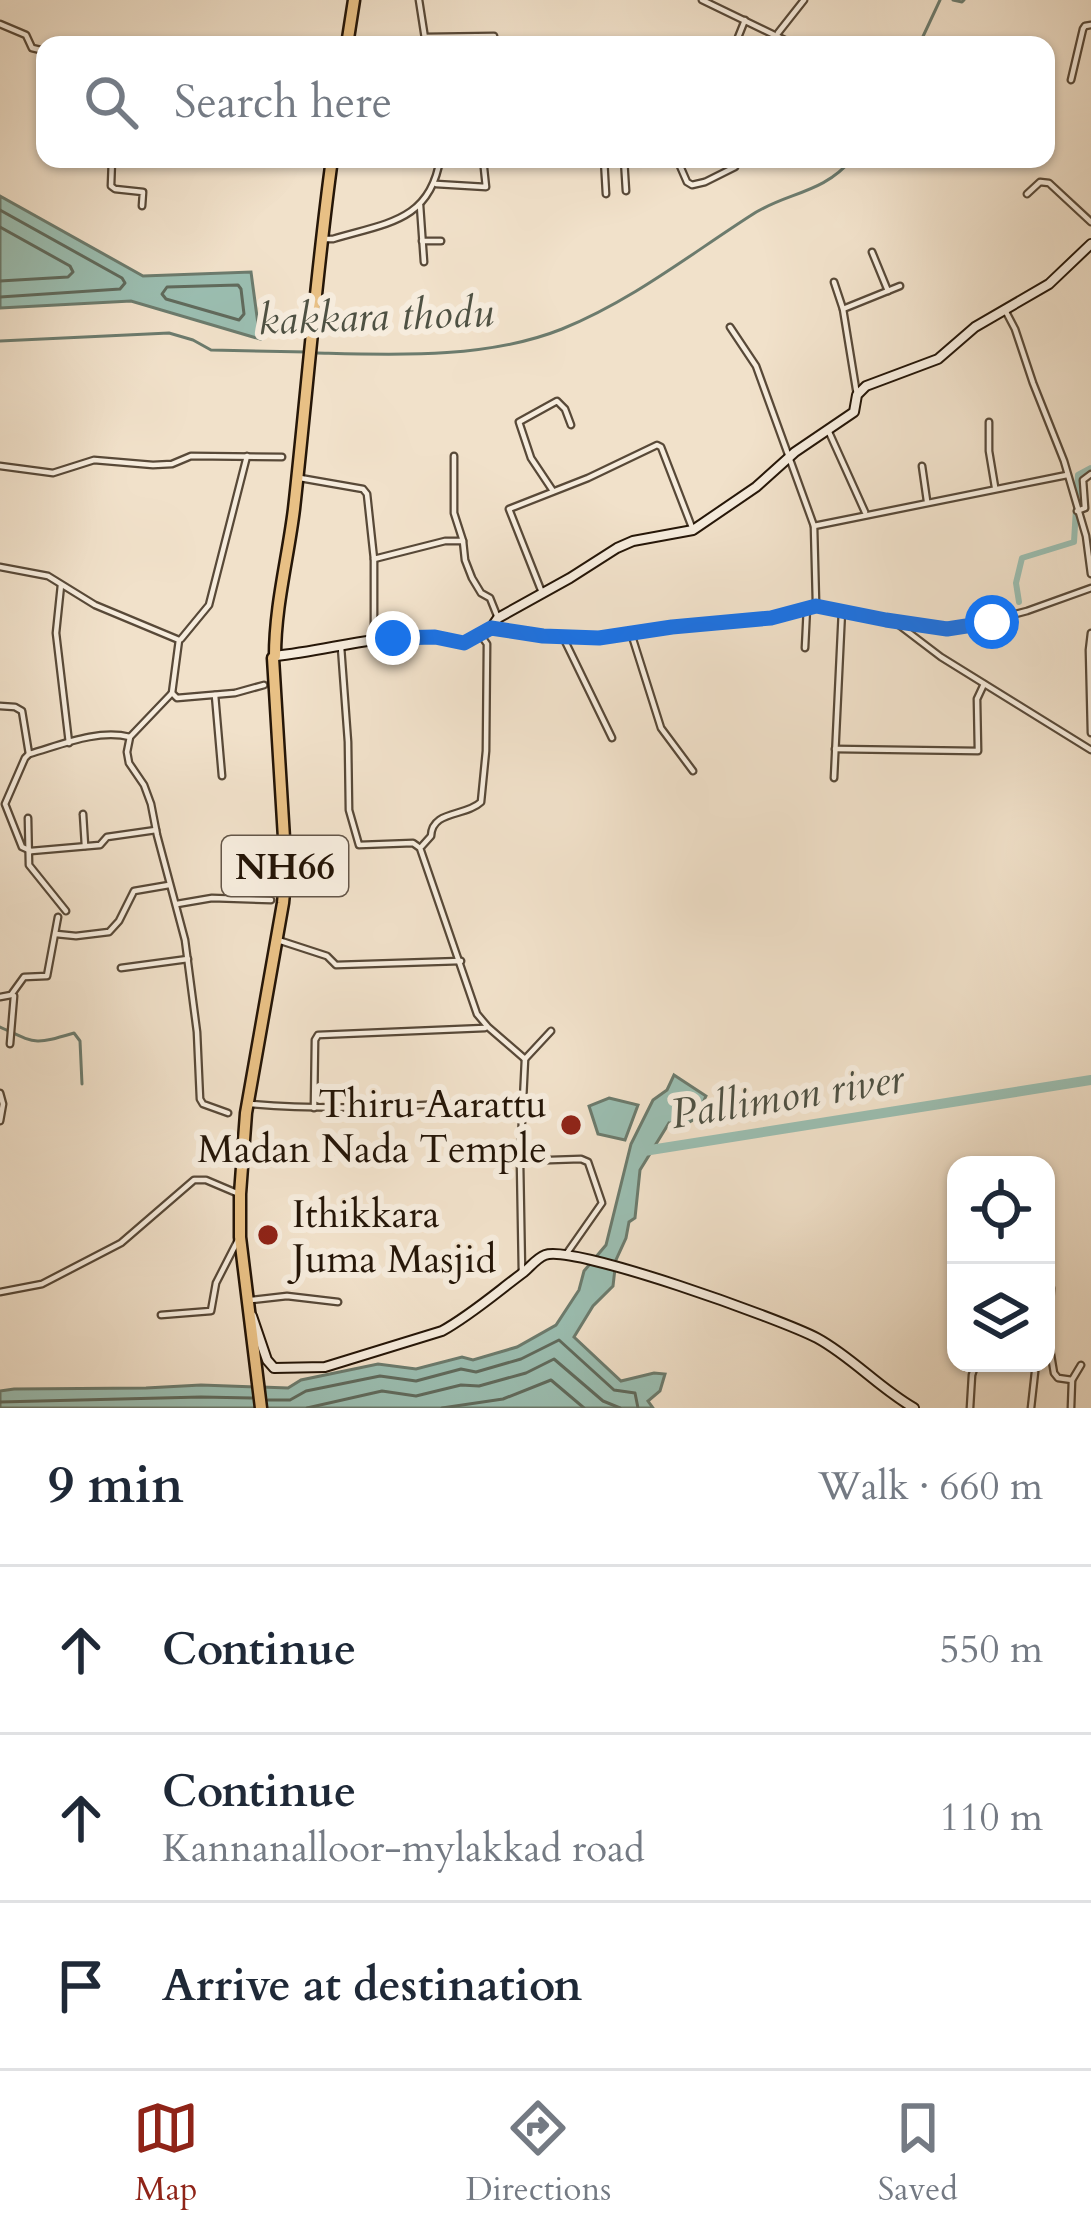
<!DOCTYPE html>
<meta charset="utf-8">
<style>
:root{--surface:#fff;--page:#f2f2f3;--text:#1f2937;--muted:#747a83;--line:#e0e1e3;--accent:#8f2418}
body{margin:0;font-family:Cardo,serif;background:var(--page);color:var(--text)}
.controls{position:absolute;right:36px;bottom:36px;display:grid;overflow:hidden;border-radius:24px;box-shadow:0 3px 9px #0004}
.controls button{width:108px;height:108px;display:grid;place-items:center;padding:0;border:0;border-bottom:3px solid var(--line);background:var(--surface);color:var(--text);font:60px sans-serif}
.stop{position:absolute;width:36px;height:36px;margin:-27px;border:9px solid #1a73e8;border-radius:50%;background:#fff}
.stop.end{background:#1a73e8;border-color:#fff;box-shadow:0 3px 12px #0008}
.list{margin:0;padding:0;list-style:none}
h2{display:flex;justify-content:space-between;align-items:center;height:156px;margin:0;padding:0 48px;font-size:51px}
h2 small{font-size:39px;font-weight:400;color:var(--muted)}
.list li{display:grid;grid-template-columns:78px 1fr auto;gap:36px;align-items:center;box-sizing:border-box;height:168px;padding:0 48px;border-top:3px solid var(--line)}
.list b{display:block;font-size:45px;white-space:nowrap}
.list p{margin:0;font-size:39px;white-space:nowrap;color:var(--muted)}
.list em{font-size:39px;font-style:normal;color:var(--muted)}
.icon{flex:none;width:66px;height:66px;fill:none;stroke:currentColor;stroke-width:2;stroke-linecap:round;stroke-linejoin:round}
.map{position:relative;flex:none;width:1091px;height:1408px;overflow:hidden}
.search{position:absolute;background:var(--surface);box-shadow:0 3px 9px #0004;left:36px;right:36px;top:36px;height:132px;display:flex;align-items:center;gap:30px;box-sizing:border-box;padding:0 42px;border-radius:24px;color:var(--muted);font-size:45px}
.sheet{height:660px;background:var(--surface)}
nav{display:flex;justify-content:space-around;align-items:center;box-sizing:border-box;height:168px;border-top:3px solid var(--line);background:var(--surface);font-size:33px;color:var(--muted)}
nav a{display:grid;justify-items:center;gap:6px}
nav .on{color:var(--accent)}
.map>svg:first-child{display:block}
</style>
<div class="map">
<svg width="1091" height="1408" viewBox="0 0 1091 1408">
<rect width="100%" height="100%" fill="#f1e1ca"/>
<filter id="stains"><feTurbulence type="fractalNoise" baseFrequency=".00167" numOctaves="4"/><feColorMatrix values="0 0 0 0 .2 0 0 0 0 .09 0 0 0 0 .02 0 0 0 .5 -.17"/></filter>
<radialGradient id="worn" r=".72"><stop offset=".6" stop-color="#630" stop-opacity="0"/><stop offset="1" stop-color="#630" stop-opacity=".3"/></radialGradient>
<!-- water -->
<g fill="#9bbeb1" stroke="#6c7b6d" stroke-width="3">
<polygon points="0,196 143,276 251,272 260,339 131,301 0,308"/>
<path d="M674 1075 706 1096C696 1118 695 1127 669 1123L640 1170 635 1218 629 1222 626 1238 616 1260 613 1286 593 1306 574 1337 621 1381 654 1373 665 1374 660 1391 648 1401 653 1408H0V1391L14 1389 146 1388 201 1385 288 1388 301 1380 378 1364 416 1369 462 1357 473 1360 517 1347 556 1325 579 1290 584 1271 606 1245 631 1144 653 1100 667 1090Z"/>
<polygon points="609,1098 638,1105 625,1140 598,1134 589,1106"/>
</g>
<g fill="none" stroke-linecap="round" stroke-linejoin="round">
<!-- shore -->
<g stroke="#606a5c" stroke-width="3">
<polyline points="0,210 122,278 125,283 120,289 0,297"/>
<polyline points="0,227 70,266 73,272 68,277 0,281"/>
<polygon points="238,285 241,289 244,314 239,320 166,299 162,294 167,287"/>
<polyline points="268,1400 290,1400 306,1391 380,1376 416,1381 461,1369 476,1372 521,1359 559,1340 614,1390 635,1393 638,1408"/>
<polyline points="0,1402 201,1397 252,1398"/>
<polyline points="307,1408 382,1391 416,1396 461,1385 479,1386 526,1373 554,1359 603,1401 620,1408"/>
<polyline points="442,1408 503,1399 551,1380 584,1408"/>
</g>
<!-- stream -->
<g stroke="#6c7b6d" stroke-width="3">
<polyline points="953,0 962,2 964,0"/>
<polyline points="919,45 940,0"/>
<polyline points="0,341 169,333 193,340 211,350 307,352"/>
<path d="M317 353C396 355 487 359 562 329 631 301 688 256 750 216 785 192 822 195 852 159"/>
<path d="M0 1027C37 1044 33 1045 74 1033L80 1041 82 1084"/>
</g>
<!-- canal -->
<polyline stroke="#9bbeb1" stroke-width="6" points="1019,602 1016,583 1022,558 1074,542 1078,475 1091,468"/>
<!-- river -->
<polyline stroke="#9bbeb1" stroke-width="10" points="644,1151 1091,1080"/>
<!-- street casing -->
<g stroke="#584938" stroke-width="9">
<g id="street">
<polyline points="419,0 426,45"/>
<polyline points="702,0 795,45"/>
<polyline points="0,24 26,35 32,48 45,51"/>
<polyline points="778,33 804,0"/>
<polyline points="425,37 494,36 494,45"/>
<polyline points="735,45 745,20"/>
<polyline points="1071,80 1083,29 1085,26 1091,25"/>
<polyline points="41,130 45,121"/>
<polyline points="112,159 111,186 115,189 143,192 142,206"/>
<polyline points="604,159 606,194"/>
<polyline points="624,159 626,191"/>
<polyline points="677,159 687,182 692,185 705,182 735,167"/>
<polyline points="436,184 486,187 483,159"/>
<polyline points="1027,194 1040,182 1049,183 1091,222"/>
<polyline points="420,205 424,262"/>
<path d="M323 239H333C385 223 430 222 440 159"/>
<polyline points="422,241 441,241"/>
<polyline points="872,252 888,291"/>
<polyline points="834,282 843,309 857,395"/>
<polyline points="843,309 900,286"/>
<polyline points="1005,310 1015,329 1033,383 1064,461 1086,536 1091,574"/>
<polyline points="730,327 756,366 814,526 816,603"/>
<polyline points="989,422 989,451 995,487"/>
<polyline points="828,430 865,512"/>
<polyline points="0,466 53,473 94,460 153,465 172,464 191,456 282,457"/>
<polyline points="922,466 927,501"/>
<polyline points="300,478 363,489 367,494 374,559 374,639"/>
<polyline points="553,491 531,458 519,422 557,401 565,409 571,425"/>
<polyline points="1077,511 1085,508 1083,480 1091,474"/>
<polyline points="814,526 1067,475"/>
<polyline points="463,541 465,560 472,578 481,593 490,598 498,618"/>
<polyline points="374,559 445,541 463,541 454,513 454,456"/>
<polyline points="0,567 48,576 95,605 179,640 172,693 177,698 235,693 264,685"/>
<polyline points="61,585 56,633 69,743"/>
<polyline points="541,590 509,509 588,478 657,445 661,447 693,530"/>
<polyline points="895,622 941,657 1091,750"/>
<polyline points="491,628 543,636 599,638 672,627 771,618 816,606 914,625 963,628 1027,611 1091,588"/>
<polyline points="631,633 661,728 693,771"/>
<polyline points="1091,633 1089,650 1091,733"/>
<polyline points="563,637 612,738"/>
<polyline points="181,639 209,605 247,456"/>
<polyline points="341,647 348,742 349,810 359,845 413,843 420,848 477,1014 488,1027 525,1059"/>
<polyline points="805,648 807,607"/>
<polyline points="172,693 130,737 127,752 129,763 144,785 151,804 157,835 185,940 197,1032 200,1099 203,1104 228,1113"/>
<polyline points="215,695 222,776"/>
<polyline points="0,706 15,707 22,711 29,754"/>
<polyline points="835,749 978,751 977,699 984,684"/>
<polyline points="834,778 842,610"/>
<polyline points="83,814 85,846"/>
<polyline points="28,818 29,865 66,911"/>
<path d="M422 846 431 836C432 810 465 817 481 802L486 751 487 644 480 634"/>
<path d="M31 851 22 847 5 804 25 758 29 754C61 745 97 729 130 737"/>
<polyline points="31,851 100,845 107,837 156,830"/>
<polyline points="177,904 212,898 271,900"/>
<polyline points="56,934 76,936 109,932 119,921 134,891 169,885"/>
<polyline points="281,941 327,956 336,965 461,961"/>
<polyline points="121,968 188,959"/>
<polyline points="0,997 11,995 24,977 47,976 58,917"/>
<polyline points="10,1044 14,996"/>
<polyline points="0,1093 3,1104 0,1121"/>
<path d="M251 1104C341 1112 431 1105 521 1099"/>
<polyline points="314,1108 315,1040 318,1035 485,1028"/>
<polyline points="520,1161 581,1159 588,1162 602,1203 567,1253"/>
<polyline points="522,1273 520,1161 525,1059 551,1031"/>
<polyline points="1051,1288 1048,1337 1054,1373 1058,1378 1072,1380"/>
<polyline points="0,1292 42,1284 121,1243 194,1180 206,1180 239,1194"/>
<polyline points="251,1300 287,1296 338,1302"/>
<polyline points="161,1315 211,1311 216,1283 238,1240"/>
<polyline points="970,1408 972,1375 976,1363"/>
<polyline points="1031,1408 1036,1363"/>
<polyline points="1071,1408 1072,1380 1081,1365"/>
</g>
</g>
<!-- secondary casing -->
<g stroke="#251608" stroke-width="12">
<g id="secondary">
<path d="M275 656C323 651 369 637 417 636 434 636 448 641 464 643L491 628 498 618 570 578 617 548 633 541 693 530 756 487 795 452 854 412 857 395 866 386 938 359 975 327 1049 284 1091 244"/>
<path d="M252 1316 267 1360 274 1368 325 1367 442 1331C471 1315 497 1292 524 1272 531 1266 537 1258 545 1255 573 1244 783 1320 817 1338 852 1357 879 1388 914 1408"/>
</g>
</g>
<!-- highway casing -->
<g stroke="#251608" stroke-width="15">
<g id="highway">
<polyline points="347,45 354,0"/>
<path d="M261 1408 240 1237V1194L246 1113 283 903 286 871 273 658 275 656C275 606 288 558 294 509 307 392 316 275 332 159"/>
</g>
</g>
<!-- street -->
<use href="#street" stroke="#f6ecdd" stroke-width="4.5"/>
<!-- secondary -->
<use href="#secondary" stroke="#f6ecdd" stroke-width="8"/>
<!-- highway -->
<use href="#highway" stroke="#e8c085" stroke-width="10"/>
</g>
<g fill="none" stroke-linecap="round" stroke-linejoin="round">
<!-- route -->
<polyline stroke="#1a73e8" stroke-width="15" points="393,638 435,637 464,643 491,628 543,636 599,638 672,627 771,618 816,606 886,620 947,629 992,622"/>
</g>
<!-- markers -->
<g fill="#8f2418" stroke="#f6ecdd" stroke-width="4.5">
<circle cx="571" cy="1125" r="12"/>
<circle cx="268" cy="1235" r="12"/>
</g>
<g text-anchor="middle" stroke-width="12" stroke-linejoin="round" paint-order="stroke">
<!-- shield labels -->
<rect fill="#f6ecdd" stroke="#645648" stroke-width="3" x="222" y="836" width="126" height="60" rx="9"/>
<g font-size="36" font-weight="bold" fill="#251608">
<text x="285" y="879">NH66</text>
</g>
<!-- poi labels -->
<g font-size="39" fill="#251608" stroke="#f6ecdd" text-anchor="end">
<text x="547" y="1117">Thiru Aarattu<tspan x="547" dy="45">Madan Nada Temple</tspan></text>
<text x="292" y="1227" text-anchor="start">Ithikkara<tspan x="292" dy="45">Juma Masjid</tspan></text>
</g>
<!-- water labels -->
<g font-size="42" font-style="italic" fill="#4e5143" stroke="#f6ecdd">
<text transform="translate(376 315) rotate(-2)" y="15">kakkara thodu</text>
<text transform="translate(787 1095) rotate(-9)" y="15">Pallimon river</text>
</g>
</g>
<rect width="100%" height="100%" filter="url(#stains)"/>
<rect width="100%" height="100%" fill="url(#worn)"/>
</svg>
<div class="controls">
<button><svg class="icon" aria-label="locate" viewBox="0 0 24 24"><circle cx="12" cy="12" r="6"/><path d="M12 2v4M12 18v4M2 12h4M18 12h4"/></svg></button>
<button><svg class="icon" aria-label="layers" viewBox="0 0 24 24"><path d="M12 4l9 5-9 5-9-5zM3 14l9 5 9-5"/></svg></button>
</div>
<div class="stop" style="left:992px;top:622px"></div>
<div class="stop end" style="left:393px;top:638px"></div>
<div class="search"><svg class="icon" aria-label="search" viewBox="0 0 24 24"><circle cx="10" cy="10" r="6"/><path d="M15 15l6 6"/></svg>Search here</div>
</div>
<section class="sheet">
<h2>9 min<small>Walk · 660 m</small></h2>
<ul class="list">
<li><svg class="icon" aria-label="ahead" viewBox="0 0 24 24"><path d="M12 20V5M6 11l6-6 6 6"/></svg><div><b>Continue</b></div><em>550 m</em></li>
<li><svg class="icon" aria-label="ahead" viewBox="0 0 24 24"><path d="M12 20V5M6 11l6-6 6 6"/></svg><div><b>Continue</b><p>Kannanalloor-mylakkad road</p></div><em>110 m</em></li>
<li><svg class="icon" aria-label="arrive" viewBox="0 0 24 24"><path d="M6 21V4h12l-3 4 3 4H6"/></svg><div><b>Arrive at destination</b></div></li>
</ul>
</section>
<nav>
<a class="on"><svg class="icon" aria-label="map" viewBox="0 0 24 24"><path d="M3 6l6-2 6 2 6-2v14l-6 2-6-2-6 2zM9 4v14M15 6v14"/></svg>Map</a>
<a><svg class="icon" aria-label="directions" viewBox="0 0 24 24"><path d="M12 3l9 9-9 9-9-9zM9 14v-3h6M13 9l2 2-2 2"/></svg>Directions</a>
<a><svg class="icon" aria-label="saved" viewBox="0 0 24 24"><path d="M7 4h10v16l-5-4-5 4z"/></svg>Saved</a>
</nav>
